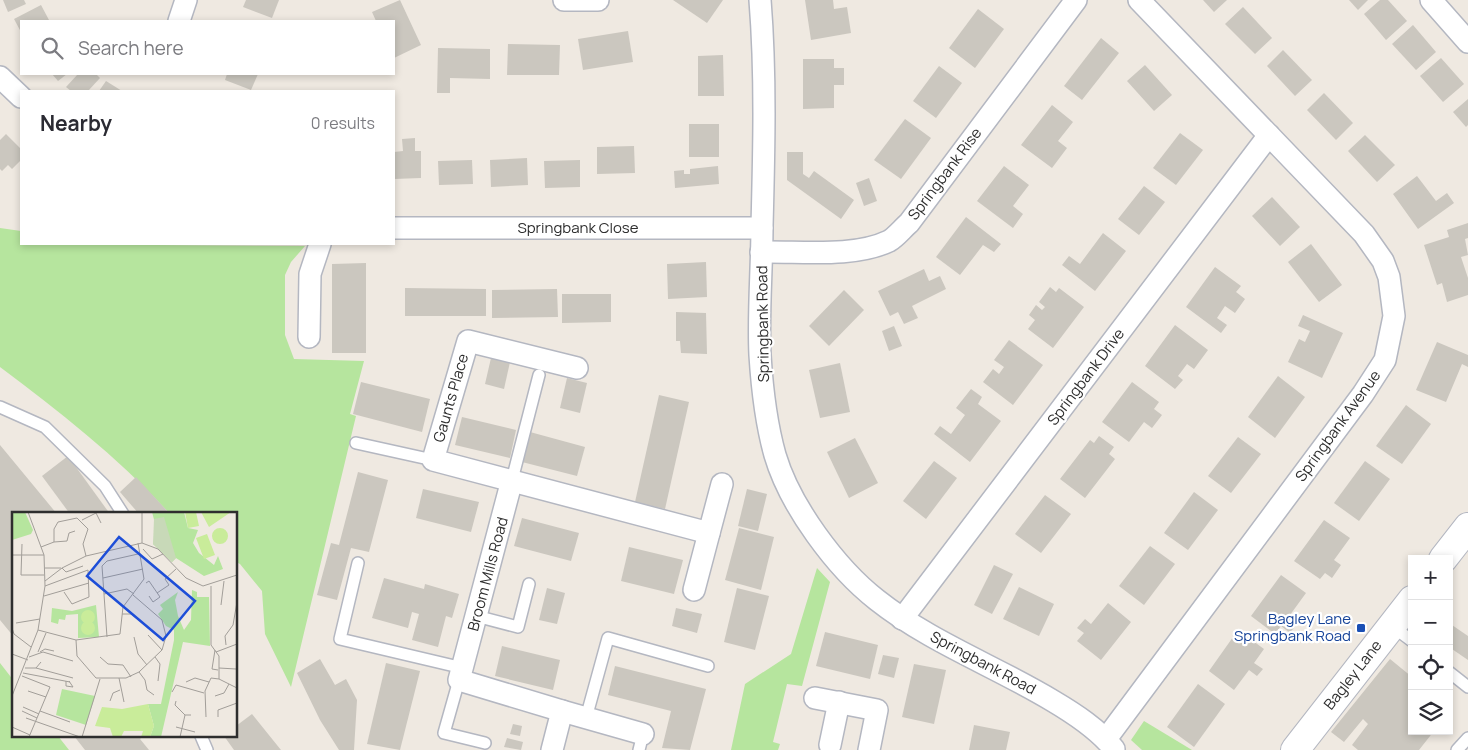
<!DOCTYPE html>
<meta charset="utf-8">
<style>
:root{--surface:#fff;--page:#f2f2f3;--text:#2b2b33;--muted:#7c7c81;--line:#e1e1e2}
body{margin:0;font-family:Manrope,sans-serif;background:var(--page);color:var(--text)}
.controls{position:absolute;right:15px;bottom:15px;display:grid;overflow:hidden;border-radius:0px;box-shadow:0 2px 8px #0003}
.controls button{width:45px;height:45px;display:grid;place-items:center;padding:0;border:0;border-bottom:1px solid var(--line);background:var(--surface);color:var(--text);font:25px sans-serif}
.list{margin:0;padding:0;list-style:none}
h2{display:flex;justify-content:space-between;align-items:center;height:65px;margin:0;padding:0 20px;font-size:21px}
h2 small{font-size:16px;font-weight:400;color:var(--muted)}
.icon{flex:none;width:28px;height:28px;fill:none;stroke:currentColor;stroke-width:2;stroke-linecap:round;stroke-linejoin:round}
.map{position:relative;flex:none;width:1468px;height:750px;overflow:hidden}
.search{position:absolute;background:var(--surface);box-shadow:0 2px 8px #0003;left:20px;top:20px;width:375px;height:55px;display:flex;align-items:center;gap:12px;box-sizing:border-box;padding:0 18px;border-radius:0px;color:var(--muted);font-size:19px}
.panel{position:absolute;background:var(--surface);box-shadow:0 2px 8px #0003;left:20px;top:90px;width:375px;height:155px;border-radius:0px}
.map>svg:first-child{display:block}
</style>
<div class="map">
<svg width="1468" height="750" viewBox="0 0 1468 750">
<rect width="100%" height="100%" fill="#efe9e1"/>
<!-- green -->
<g fill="#b6e59e">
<path d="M0 228 21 231V244L305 246 291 262 285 275V335L294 359 364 361 350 414 356 416 291 687 265 634 262 591 240 564 236 562V514H170C119 458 60 412 0 367Z"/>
<polygon points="817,568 830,582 802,686 787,684 773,742 780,744 778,750 731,750 745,684 791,654"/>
<polygon points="0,663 14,681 14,736 58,736 69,750 0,750"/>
<polygon points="1144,721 1192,750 1142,750 1131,740"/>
</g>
<!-- building -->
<g fill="#cbc7bf">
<polygon points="3,0 24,0 26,4 8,12"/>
<polygon points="246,0 279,0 272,18 243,7"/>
<polygon points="400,0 421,45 394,58 394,21 376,21 372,12"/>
<polygon points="673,0 723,0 707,23"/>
<polygon points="805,0 833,0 834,9 847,7 851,33 811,40"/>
<polygon points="1203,0 1227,0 1214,12"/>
<polygon points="1349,0 1368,0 1358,10"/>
<polygon points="1380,0 1388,0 1407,21 1386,40 1364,14"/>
<polygon points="41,5 49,20 21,21 21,32 14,19"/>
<polygon points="1243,7 1272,38 1255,54 1225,24"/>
<polygon points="978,9 1004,29 975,68 949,48"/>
<polygon points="1413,25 1436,52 1416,70 1392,44"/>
<polygon points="628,31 633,62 583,70 578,39"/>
<polygon points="1101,38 1119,53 1082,100 1064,86"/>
<polygon points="508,44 560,45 559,75 507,75"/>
<polygon points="438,48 490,49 490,79 450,78 450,93 437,93"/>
<polygon points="1283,50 1312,80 1295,96 1267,66"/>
<polygon points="723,55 724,96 698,96 698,56"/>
<polygon points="1441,58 1464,84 1443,102 1420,76"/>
<polygon points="803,59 834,59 834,68 844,68 844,85 834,85 834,108 803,109"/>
<polygon points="1145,65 1172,95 1154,111 1127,81"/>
<polygon points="939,66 962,83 936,118 913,101"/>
<polygon points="52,74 67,74 58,81"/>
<polygon points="78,74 96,74 100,78 88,91 71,91 66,87"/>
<polygon points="227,74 258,74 251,90 225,80"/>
<polygon points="106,81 122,91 99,91"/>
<polygon points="1324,93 1353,123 1336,140 1307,110"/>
<polygon points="1468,99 1468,125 1466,127 1453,112"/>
<polygon points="1052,105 1073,122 1058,141 1067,148 1052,168 1021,145"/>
<polygon points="905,119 931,138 901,179 874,160"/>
<rect x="689" y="124" width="30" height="33"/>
<polygon points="1180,133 1203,150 1176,185 1153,168"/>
<polygon points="6,134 21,149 21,160 12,169 8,165 2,171 0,169 0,140"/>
<polygon points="1365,135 1395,165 1377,182 1348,151"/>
<polygon points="415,138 415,151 421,151 421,178 394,179 394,152 403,151 402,139"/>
<polygon points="634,146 635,173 597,174 597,147"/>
<polygon points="787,152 803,152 803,174 809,178 814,171 854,200 841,219 787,180"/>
<polygon points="527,158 528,185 491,187 490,160"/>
<polygon points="472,160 473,184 439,185 438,161"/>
<polygon points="580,160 580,187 545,188 544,161"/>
<polygon points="718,166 719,184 675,188 674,171 684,170 684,174 690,174 690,169"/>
<polygon points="1004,166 1029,185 1013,206 1023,214 1013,228 977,201"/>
<polygon points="1417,176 1436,201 1447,193 1454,203 1418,229 1393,194"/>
<polygon points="869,178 877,201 864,206 856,183"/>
<polygon points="1144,186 1165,202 1139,235 1118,219"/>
<polygon points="1272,197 1300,227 1280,246 1252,216"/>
<polygon points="966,217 1001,244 994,252 983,245 960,275 936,257"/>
<polygon points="1468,223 1468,238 1465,239 1468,255 1461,257 1468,278 1468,295 1447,302 1442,283 1437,285 1424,245 1449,237 1447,230"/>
<polygon points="1103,233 1126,251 1095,291 1062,265 1069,256 1080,264"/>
<polygon points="1311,244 1342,285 1319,302 1288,262"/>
<polygon points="706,262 707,297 668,299 667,264"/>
<polygon points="366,263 366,353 332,353 332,264"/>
<polygon points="1215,267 1241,286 1236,292 1245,299 1235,313 1225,306 1217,318 1227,325 1221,333 1186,307"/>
<polygon points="924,269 929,281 940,276 946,289 912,306 918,318 904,324 898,312 890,316 878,291"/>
<polygon points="1050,287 1056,292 1059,288 1084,307 1053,348 1028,329 1035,320 1029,315 1036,305 1042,310 1045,307 1039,302"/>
<polygon points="405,288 486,289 486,316 405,316"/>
<polygon points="557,289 558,317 492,318 492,290"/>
<polygon points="844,290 864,310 829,346 809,326"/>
<polygon points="562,294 611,294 611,322 562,323"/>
<polygon points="676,312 706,313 707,354 681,353 680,341 676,341"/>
<polygon points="1303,315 1343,333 1322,378 1288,362 1299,339 1305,342 1310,331 1298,326"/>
<polygon points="1175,325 1208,350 1194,369 1187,364 1178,376 1183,380 1175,389 1145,366"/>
<polygon points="894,326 902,346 889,351 882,331"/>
<polygon points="1009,340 1043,365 1013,405 983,382 993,369 999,374 1004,367 994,360"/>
<polygon points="1437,342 1468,355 1468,367 1462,364 1446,402 1416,390"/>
<polygon points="491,358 510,362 504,389 485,384"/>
<polygon points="840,363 850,412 820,418 809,370"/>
<polygon points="1278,376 1305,397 1275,438 1248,417"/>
<polygon points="567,378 587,383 580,413 560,408"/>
<polygon points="361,382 430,399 422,432 353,414"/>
<polygon points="1132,382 1159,402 1154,409 1162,415 1152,428 1144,422 1129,442 1102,422"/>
<polygon points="971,389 982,397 978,404 1001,421 970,462 934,434 940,426 951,434 965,415 956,408"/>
<polygon points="659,395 689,402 665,509 635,502"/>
<polygon points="1406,405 1431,424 1402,464 1376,446"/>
<polygon points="462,417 516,430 510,458 455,445"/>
<polygon points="530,432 585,447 577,476 522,462"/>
<polygon points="1099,436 1114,447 1109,454 1115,459 1085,498 1060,479 1090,440 1094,443"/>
<polygon points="1238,437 1261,454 1231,493 1208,476"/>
<polygon points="855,438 878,483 849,498 827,452"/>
<polygon points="0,445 57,514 14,514 14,637 0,620"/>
<polygon points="68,456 110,514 70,514 42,476"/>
<polygon points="934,461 957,478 926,519 903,501"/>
<polygon points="1365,461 1390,479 1359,521 1334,503"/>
<polygon points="358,472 388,480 369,552 351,548 337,600 317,595 331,543 339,545"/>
<polygon points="136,477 170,514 139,514 120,492"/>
<polygon points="423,489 479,502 471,532 416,518"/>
<polygon points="747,489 767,494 758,531 738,526"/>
<polygon points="1194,492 1218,510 1188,550 1164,533"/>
<polygon points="1045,495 1071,514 1041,553 1015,534"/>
<polygon points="522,518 579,533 571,561 514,546"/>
<polygon points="1324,520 1350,538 1334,560 1341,565 1332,578 1325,573 1320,579 1294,561"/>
<polygon points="739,528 774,537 761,590 725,580"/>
<polygon points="1150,546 1175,564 1144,605 1119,586"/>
<polygon points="629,547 683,560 674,594 621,581"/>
<polygon points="994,565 1013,574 992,614 974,605"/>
<polygon points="1281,575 1306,593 1290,615 1299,621 1290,633 1281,626 1275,634 1251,616"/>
<polygon points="384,578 424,589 425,584 459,594 452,618 446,616 438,647 412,640 419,614 412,612 408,628 372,618"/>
<polygon points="1019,587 1054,604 1039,636 1003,619"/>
<polygon points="547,588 565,593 557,624 539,620"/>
<polygon points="737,588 769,596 755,650 724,642"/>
<polygon points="1108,603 1131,622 1101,660 1077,641 1084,633 1077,628 1085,619 1091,624"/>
<polygon points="676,608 702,614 697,633 672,626"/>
<polygon points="1449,623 1468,636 1468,660 1449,647"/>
<polygon points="1238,630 1264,649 1254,663 1263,669 1257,676 1249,670 1234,690 1209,671"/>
<polygon points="825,632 878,645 870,679 816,666"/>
<polygon points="502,646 560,660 553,690 495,676"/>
<polygon points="883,655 899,658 894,678 878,674"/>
<polygon points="320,659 335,685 346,679 357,700 354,750 339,750 320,720 297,673"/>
<polygon points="1390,659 1412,677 1412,731 1434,731 1419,750 1358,750 1352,745 1368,724 1363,719 1344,742 1331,732"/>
<polygon points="386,663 420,671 400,750 367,744"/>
<polygon points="914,664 946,670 934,724 902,717"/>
<polygon points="615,666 706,689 690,750 662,748 671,711 608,695"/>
<polygon points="1198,684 1225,704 1194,747 1167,727"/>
<polygon points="252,714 281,750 234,750 224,736 236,736 236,726"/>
<polygon points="513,724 522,726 520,736 510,734"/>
<polygon points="974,725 1010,732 1006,750 969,750"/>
<polygon points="74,736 143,736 140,739 149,750 85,750"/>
<polygon points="507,738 523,742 521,750 504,747"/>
</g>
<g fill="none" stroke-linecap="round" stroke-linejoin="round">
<!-- service casing -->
<g stroke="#b4b7c1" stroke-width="14">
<g id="service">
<polyline points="0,407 45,427 105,486 123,514"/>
<polyline points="356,443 433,460"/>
<polyline points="512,480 539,375"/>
<polyline points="358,563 340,639 463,668"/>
<polyline points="476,616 518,627 529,584"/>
<polyline points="1392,626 1412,641"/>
<polyline points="1449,672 1468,687"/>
<polyline points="459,680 444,733 485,743"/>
<polyline points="586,718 608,638 708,666"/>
<polyline points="201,736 207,750"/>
<polyline points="639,750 643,734"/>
<polyline points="1457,750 1468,738"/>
</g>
</g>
<!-- minor casing -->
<g stroke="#b4b7c1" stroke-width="24">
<g id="minor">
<polyline points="564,0 598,0"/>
<path d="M760 0C766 75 764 151 762 226 762 268 758 312 760 355 762 387 766 423 775 455 790 506 836 568 877 600 930 642 995 666 1053 701 1075 714 1098 729 1114 749"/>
<polyline points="1431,0 1468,42"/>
<polyline points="179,21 186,0"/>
<polyline points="0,77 21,97"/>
<polyline points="394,228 762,228"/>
<path d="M761 252C800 251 854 258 889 241 896 237 903 228 909 223L1076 0"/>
<polyline points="309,337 310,274 320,244"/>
<polyline points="577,368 468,341 433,460 709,533 722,484"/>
<polyline points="512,480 459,680 562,711 552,750"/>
<polyline points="694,590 709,533"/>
<polyline points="902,619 1269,135"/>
<polyline points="815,698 877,710 869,750"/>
<polyline points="562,711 643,734"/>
<polyline points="1106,739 1363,394 1385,360 1394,316 1389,277 1383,261 1364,234 1139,0"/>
<polyline points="830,745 839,702"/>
</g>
</g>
<!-- tertiary casing -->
<g stroke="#b4b7c1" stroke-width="30">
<g id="tertiary">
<polyline points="1443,559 1468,527"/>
<polyline points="1295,750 1412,600"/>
</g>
</g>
<!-- service -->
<use href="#service" stroke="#fff" stroke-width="11"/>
<!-- minor -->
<use href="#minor" stroke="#fff" stroke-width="21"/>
<!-- tertiary -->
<use href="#tertiary" stroke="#fff" stroke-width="28"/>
</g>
<!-- markers -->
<rect fill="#1a4fb4" stroke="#fff" stroke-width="2" x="1356" y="623" width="10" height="10" rx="2.5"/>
<g text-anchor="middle" stroke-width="4.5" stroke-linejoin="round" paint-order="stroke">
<!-- street labels -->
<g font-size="15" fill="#2e2e2e" stroke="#fff">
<text transform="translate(945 174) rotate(-53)" y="5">Springbank Rise</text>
<text x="578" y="233">Springbank Close</text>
<text transform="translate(763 324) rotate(-91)" y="5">Springbank Road</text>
<text transform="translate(1086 377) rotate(-53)" y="5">Springbank Drive</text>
<text transform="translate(451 398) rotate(-74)" y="5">Gaunts Place</text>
<text transform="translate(1338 426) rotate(-54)" y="5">Springbank Avenue</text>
<text transform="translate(488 574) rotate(-75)" y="5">Broom Mills Road</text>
<text transform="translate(983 663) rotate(28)" y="5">Springbank Road</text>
<text transform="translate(1353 675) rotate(-52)" y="5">Bagley Lane</text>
</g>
<!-- transit labels -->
<g font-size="15" fill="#164399" stroke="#fff" text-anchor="end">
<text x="1351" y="624">Bagley Lane<tspan x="1351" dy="17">Springbank Road</tspan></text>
</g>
</g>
<!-- overview -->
<g transform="translate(12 512)">
<rect width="225" height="225" fill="#efe9e1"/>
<path d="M0 0H13L21 18 19 22 0 28ZM140 0H172L176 16 186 18 181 31 187 41 202 53 206 44 211 57 192 64 164 46 160 50 141 32 144 15ZM180 78 185 80V85H197L198 134 171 130 149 225H138L142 214 136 192H149L162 128V118L154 114 146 102 151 97 148 93 166 80 163 88 166 104 172 118 179 108ZM84 93 87 125 66 126V102L54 103 53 108 47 107 46 112 39 110 40 96 60 99ZM50 177 83 184 74 213 44 203Z" fill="#b6e59e"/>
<path d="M152 5 164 46 160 50 141 32 142 7Z" fill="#c8d9b8"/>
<path d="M173 0H184L187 14 176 16ZM189 0H219L197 15ZM200 24a8 8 0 1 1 16 0a8 8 0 1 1-16 0ZM195 22 203 43 192 47 184 26ZM69 105a7 7 0 1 1 14 0a7 7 0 1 1-14 0ZM69 116a7 7 0 1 1 14 0a7 7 0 1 1-14 0ZM136 192 142 214 138 225H129L131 219H112L109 225H101L98 216 83 214 90 195 110 197Z" fill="#c9ec9a"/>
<path fill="none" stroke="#a29e99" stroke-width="1" d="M70 8 84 1 89 11M42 30 55 29 57 21 63 19M130 31V0M10 32 9 63H32M29 35 42 30V17L46 10 65 6 76 17 71 32 74 44M131 37 140 47 151 42M0 43H32M33 56H49M50 56 54 60 71 54M91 66 131 57M33 69 50 56 74 44 130 31 146 37 174 66 191 74 225 63M134 71 137 69 148 85 141 90 137 84M33 74 76 58 77 85 60 92 52 80M199 74V133L207 144V167L225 176M145 81 157 73 153 67 164 57M92 82 115 77 122 82M32 84 77 71M209 93 212 69M110 102H119L127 108M4 111 28 107M0 116 2 122 19 135M26 118 64 128 108 122 111 95 132 67 126 31M136 123 150 138M95 125 90 54 95 49 126 42M122 125 126 142 135 153M64 128 65 144 84 166H114L127 160 150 138 154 124 150 108 121 83M214 133 213 124 221 113 225 90M203 138 200 157 206 158M26 140 34 121M28 140 33 137 42 139M204 140 225 132M0 142 16 148M17 145 31 140 61 149M88 145 96 152 111 153 119 165M143 145 148 152 146 169M13 156H24L29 150M24 156 61 166M207 156 224 157M127 160 133 168 135 178 142 183M11 161 58 170M10 164 38 175 17 225M107 166 112 190M54 169V174L61 175 57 169M174 170 183 166 197 170M16 179 34 185M160 180 164 173 192 181M0 184 26 118 33 74 32 43 16 0M203 184 212 181 217 172M98 189 101 181 108 178M164 189 163 193 173 203M11 195 27 202M10 199 25 206M28 199 58 210M194 205 193 179 199 166 207 167M206 205V198L225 191M14 206 68 225M0 215 18 223M164 215 183 220M70 225 88 167M168 225 173 203H179"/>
<path fill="#1d4ed8" fill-opacity="0.15" stroke="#1d4ed8" stroke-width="2.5" d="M107 25 183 89 151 128 75 64Z"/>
<rect width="225" height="225" fill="none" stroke="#2e2e2e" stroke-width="2.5"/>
</g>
</svg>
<div class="controls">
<button>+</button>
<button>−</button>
<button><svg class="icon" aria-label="locate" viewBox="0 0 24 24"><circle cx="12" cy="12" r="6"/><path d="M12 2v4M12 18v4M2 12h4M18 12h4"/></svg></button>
<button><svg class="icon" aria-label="layers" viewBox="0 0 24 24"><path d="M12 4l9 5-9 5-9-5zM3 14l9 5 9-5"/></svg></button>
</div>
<div class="search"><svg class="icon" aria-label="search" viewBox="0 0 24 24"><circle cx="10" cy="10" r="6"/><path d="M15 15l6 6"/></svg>Search here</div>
<section class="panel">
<h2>Nearby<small>0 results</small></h2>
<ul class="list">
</ul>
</section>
</div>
